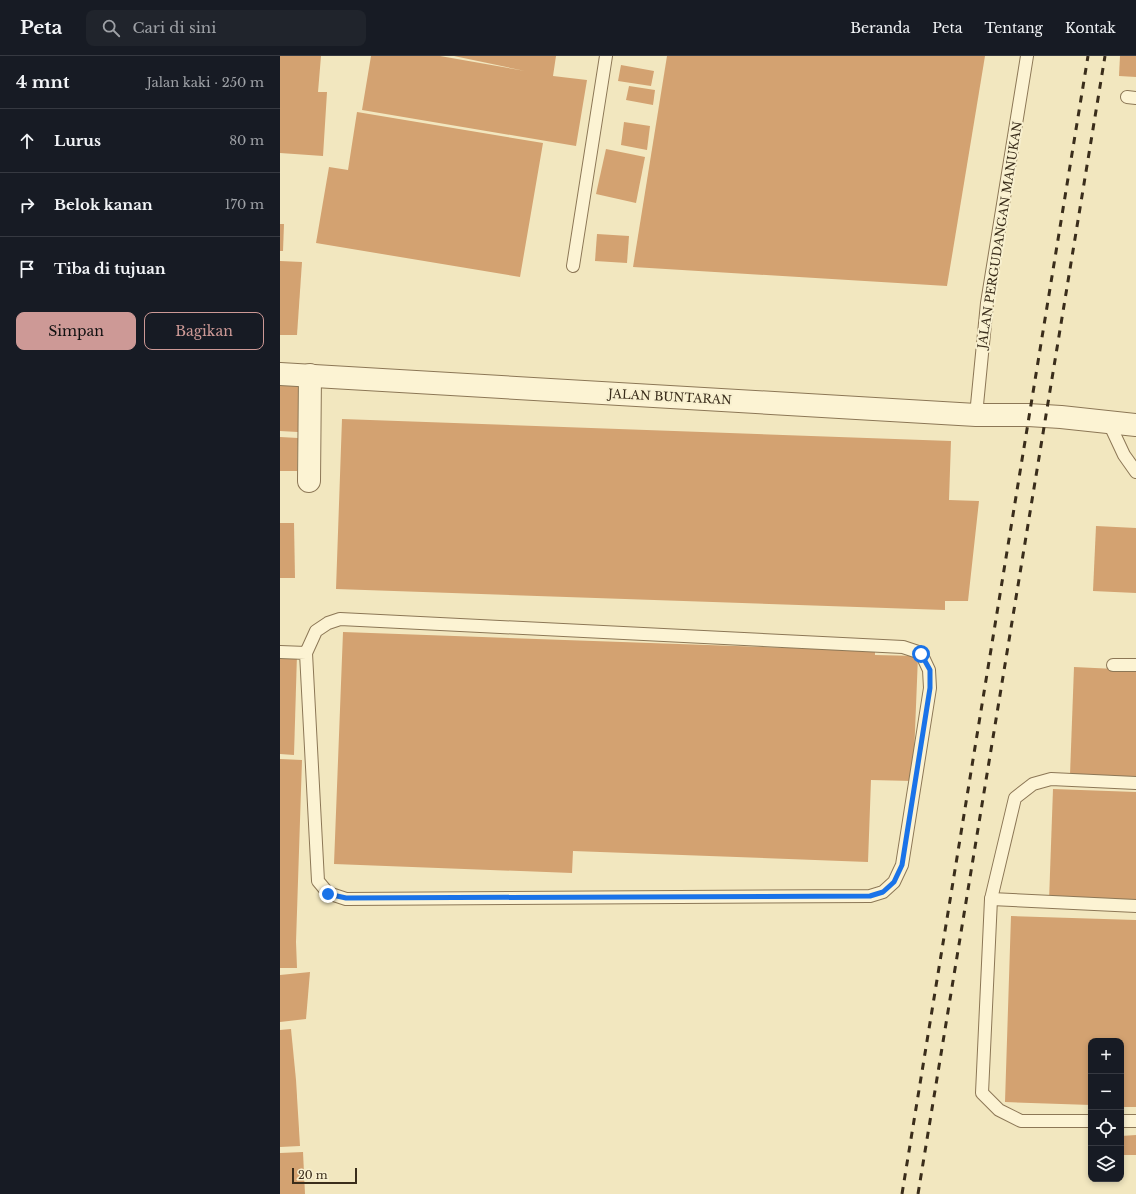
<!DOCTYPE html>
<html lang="id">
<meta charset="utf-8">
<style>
:root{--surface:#171b24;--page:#20242c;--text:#f1f3f6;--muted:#9ea1a6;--line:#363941;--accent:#cd9996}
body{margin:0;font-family:"Libre Baskerville",serif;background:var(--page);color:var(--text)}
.controls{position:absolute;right:12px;bottom:12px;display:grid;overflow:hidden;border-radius:8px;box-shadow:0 2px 6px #0003}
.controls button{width:36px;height:36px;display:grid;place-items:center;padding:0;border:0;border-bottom:1px solid var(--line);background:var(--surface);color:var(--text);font:20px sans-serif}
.scale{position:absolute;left:12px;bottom:10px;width:65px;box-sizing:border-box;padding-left:4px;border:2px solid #3a2d1b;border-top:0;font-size:11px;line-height:14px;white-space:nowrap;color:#3a2d1b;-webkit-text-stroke:3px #f8f0cf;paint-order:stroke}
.stop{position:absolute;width:12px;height:12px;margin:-9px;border:3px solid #1a73e8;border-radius:50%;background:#fff}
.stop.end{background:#1a73e8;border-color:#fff;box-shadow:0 1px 4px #0008}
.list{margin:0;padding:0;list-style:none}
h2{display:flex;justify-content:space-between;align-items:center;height:52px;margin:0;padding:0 16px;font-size:17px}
h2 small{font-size:13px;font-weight:400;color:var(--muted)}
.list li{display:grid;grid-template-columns:26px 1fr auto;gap:12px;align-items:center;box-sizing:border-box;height:64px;padding:0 16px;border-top:1px solid var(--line)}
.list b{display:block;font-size:15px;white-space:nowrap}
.list em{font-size:13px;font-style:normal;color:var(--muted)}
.actions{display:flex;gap:8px;padding:12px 16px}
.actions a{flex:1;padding:9px 0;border:1px solid var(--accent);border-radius:8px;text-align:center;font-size:14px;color:var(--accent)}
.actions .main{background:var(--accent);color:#111}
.icon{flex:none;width:22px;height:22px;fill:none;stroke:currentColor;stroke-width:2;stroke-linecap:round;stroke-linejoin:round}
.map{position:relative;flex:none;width:856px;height:1138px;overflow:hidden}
header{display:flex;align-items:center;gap:24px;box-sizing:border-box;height:56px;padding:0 20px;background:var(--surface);border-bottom:1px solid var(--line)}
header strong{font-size:19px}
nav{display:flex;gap:22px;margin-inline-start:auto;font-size:14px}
.search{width:280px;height:36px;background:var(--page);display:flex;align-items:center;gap:10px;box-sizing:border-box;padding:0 14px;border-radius:8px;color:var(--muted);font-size:15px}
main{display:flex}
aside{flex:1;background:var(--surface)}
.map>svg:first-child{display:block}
</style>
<header>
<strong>Peta</strong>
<div class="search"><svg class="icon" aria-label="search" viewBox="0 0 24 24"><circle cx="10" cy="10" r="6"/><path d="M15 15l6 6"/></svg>Cari di sini</div>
<nav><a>Beranda</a><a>Peta</a><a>Tentang</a><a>Kontak</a></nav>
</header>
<main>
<aside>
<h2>4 mnt<small>Jalan kaki · 250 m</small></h2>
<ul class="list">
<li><svg class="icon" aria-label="ahead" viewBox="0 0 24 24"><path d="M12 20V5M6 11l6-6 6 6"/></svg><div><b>Lurus</b></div><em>80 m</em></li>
<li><svg class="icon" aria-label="right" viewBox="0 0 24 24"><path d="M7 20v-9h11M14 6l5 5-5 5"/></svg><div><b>Belok kanan</b></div><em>170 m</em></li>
<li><svg class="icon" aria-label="arrive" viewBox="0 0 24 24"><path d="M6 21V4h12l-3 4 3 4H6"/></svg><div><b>Tiba di tujuan</b></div></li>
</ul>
<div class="actions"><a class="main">Simpan</a><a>Bagikan</a></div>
</aside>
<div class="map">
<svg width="856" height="1138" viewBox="0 0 856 1138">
<rect width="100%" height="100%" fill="#f2e7bf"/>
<!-- building -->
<g fill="#d3a271">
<polygon points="0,0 41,0 38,36 47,36 43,100 0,97"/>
<polygon points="91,0 160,0 245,15 174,0 276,0 273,20 307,24 296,90 82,54"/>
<polygon points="387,0 705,0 667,230 353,211"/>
<polygon points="840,0 856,0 856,21 839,20"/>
<polygon points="341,9 374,15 371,30 338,25"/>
<polygon points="349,30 375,34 373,49 346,44"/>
<polygon points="77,56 263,87 240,221 36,187 49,111 68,114"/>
<polygon points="344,66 370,70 367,94 341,89"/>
<polygon points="326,93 365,101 356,147 316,138"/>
<polygon points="0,168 4,168 3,195 0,195"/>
<polygon points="317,178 349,180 347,207 315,205"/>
<polygon points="0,205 22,206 17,279 0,279"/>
<polygon points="0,330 19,330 18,376 0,375"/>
<polygon points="62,363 671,385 669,444 699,445 688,545 665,545 665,554 56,533"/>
<polygon points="0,381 18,382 17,415 0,415"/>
<polygon points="0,467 14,467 15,522 0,522"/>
<polygon points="816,470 856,472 856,537 813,535"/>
<polygon points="63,576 595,595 595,599 638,600 633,725 591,724 588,806 293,795 292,817 54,808"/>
<polygon points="0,598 17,598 14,699 0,698"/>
<polygon points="794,611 856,614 856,721 790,719"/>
<polygon points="0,703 22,704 16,886 17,912 0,912"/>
<polygon points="773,733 856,736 856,848 769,845"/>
<polygon points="731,860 856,864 856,1051 841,1051 841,985 811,985 811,1049 725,1046"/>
<polygon points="30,916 26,963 0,966 0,919"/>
<polygon points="11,973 16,1024 20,1090 0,1091 0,974"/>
<polygon points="856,1079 856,1099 841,1099 841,1080"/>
<polygon points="809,1081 811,1081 811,1103 810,1103"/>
<polygon points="23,1096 25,1138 0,1138 0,1097"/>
</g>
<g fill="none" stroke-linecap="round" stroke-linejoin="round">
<!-- service casing -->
<g stroke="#8c7756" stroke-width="14">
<g id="service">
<polyline points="847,41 856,42"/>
<polyline points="293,210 326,0"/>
<polyline points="696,359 707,247 747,0"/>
<polyline points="829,367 844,399 856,416"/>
<polyline points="0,596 26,597 36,575 48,567 60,563 623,591 641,597 649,614 650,632 622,809 614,826 603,836 590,840 66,843 48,837 38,825 26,597"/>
<polyline points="833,609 856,609"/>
<polyline points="711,843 856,850"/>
<polyline points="811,1065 741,1065 719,1054 702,1037 711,843 735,742 753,728 771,723 856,727"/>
<polyline points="841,1065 856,1065"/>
</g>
</g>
<!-- minor casing -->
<g stroke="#8c7756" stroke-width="24">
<g id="minor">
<polyline points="0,318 696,359 748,359 781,361 856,369"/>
<polyline points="29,425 30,319"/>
</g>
</g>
<!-- service -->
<use href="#service" stroke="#fcf3d3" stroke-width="12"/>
<!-- minor -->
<use href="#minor" stroke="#fcf3d3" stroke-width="22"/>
<!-- rail -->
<g stroke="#3a2d1b" stroke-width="3" stroke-dasharray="7 7" stroke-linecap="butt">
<polyline points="622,1138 808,0"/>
<polyline points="638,1138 825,0"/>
</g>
</g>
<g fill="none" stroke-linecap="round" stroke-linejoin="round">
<!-- route -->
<polyline stroke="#1a73e8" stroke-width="5" points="48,838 66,842 590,840 603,836 614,826 622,809 650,632 650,614 641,598"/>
</g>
<g text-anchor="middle" stroke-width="4" stroke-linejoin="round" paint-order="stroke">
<!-- street labels -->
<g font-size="12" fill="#3a2d1b" stroke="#f8f0cf">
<text transform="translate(720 179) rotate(-81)" y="4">JALAN PERGUDANGAN MANUKAN</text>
<text transform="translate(390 341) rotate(3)" y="4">JALAN BUNTARAN</text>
</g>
</g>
</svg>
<div class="controls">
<button>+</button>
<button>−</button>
<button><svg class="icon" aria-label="locate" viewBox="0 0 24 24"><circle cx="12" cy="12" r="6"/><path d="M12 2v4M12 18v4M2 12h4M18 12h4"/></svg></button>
<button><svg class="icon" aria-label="layers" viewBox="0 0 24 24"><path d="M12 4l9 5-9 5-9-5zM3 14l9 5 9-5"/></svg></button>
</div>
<div class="scale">20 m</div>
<div class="stop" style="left:641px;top:598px"></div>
<div class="stop end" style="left:48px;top:838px"></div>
</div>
</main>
